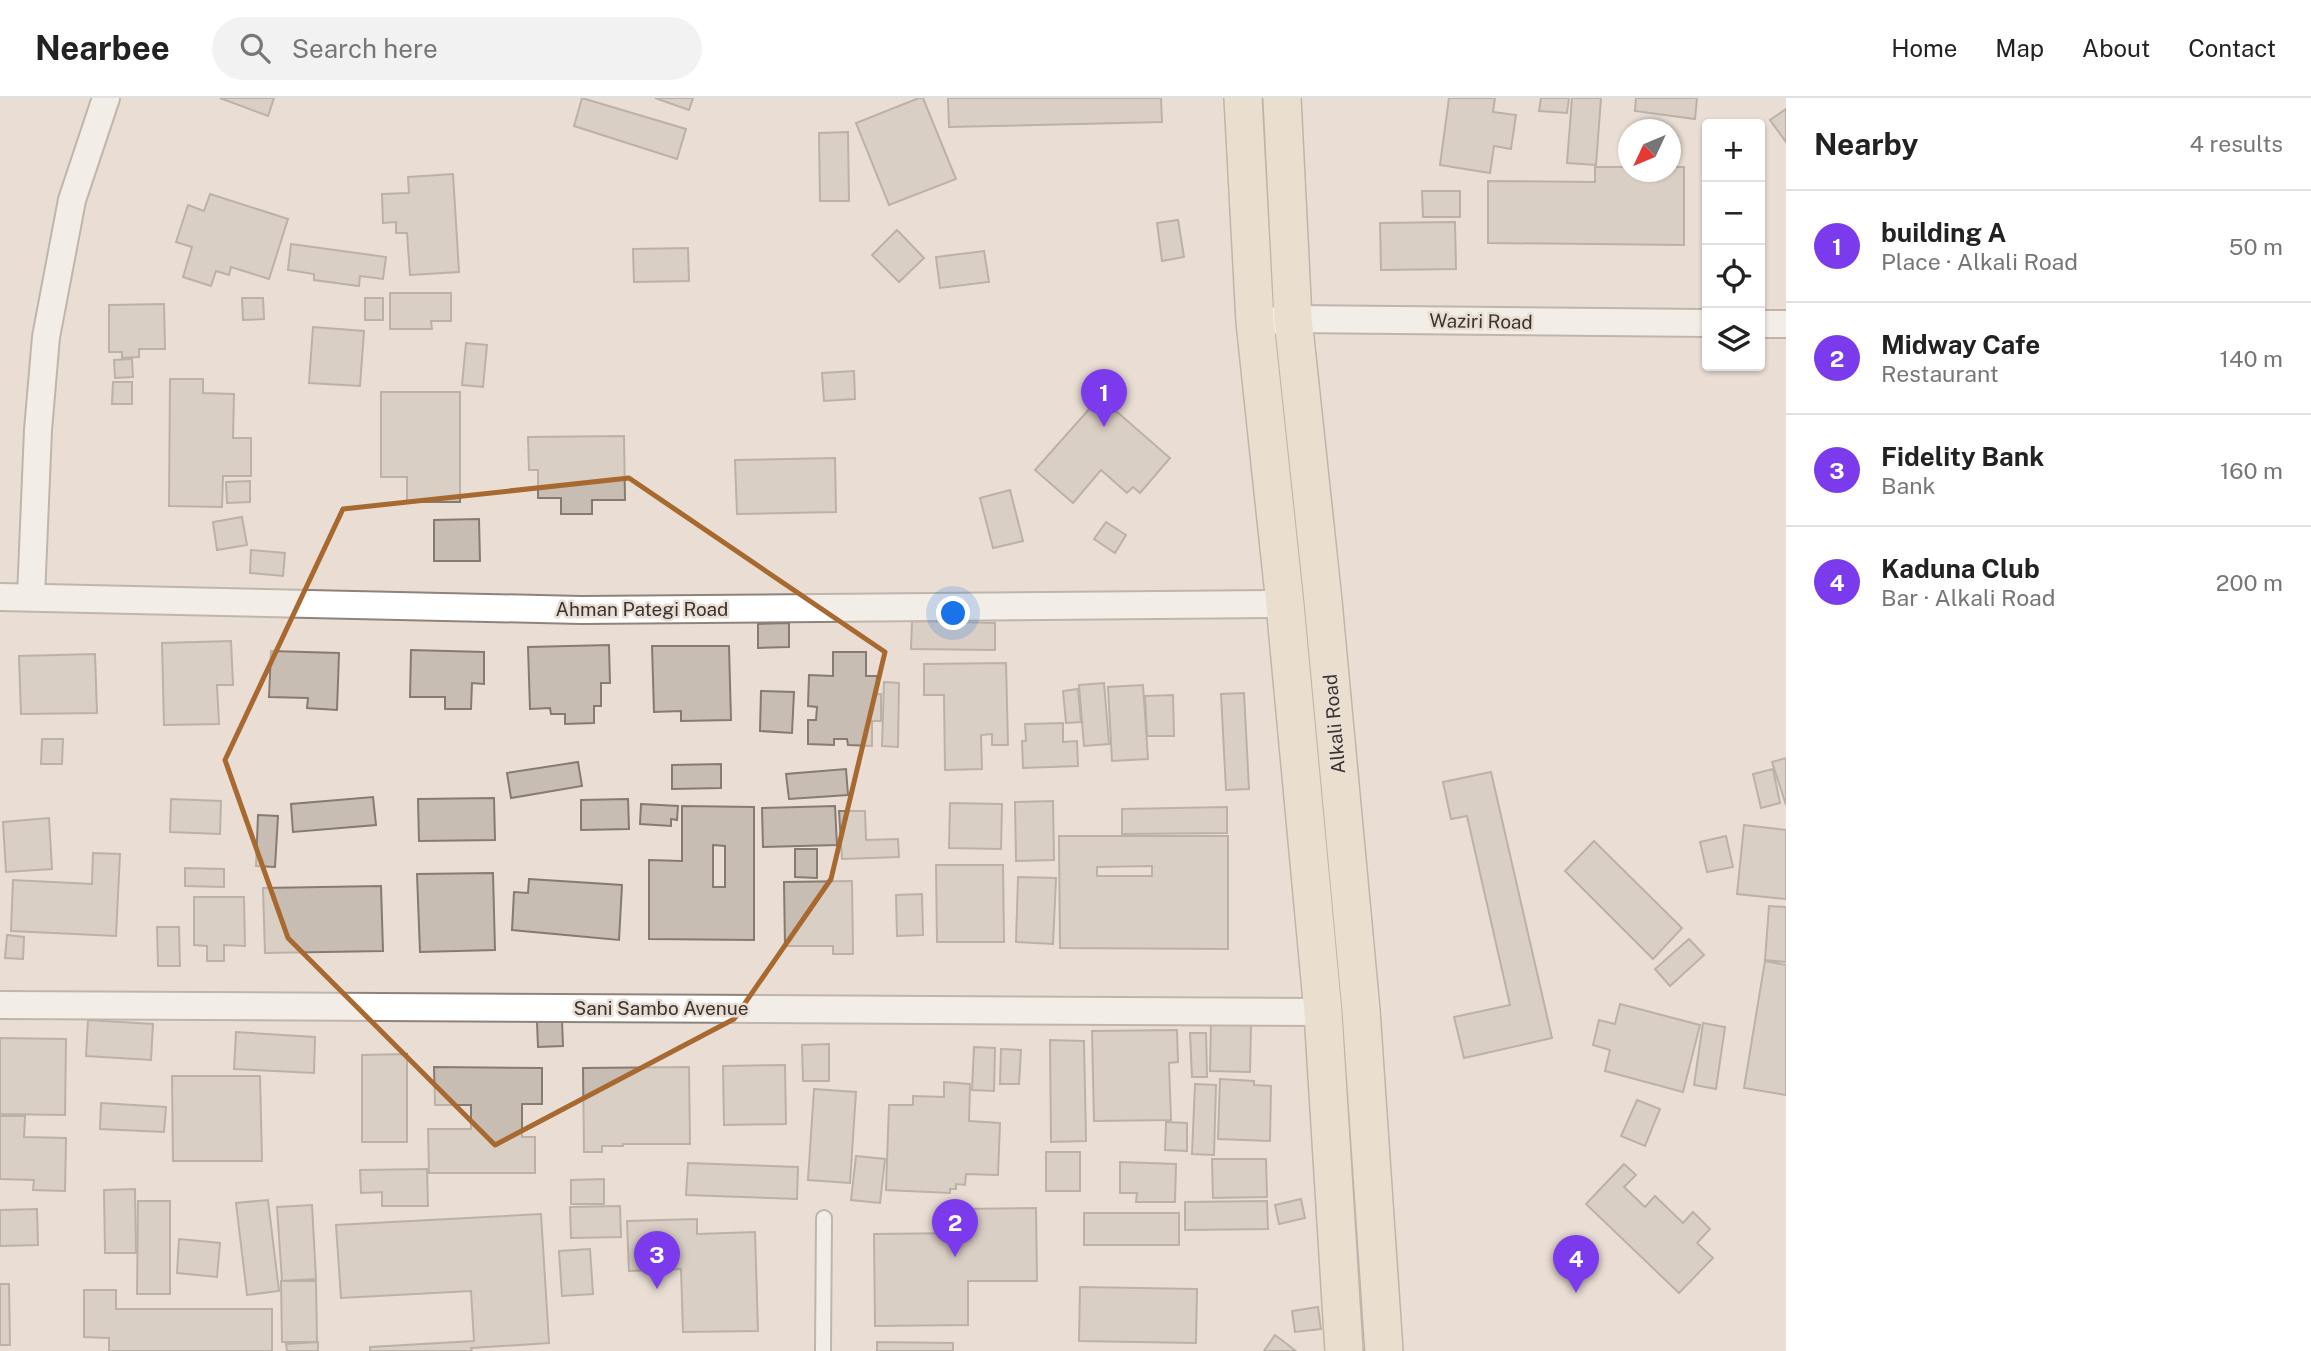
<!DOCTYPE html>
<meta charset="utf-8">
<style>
:root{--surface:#fff;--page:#f2f2f2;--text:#222;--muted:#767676;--line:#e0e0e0;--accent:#7c3aed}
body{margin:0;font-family:"Public Sans",sans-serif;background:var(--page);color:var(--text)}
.controls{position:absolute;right:21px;top:21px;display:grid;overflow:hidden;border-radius:7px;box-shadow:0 2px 5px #0004}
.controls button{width:63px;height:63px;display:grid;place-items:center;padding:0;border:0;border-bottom:2px solid var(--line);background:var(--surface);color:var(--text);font:35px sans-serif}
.compass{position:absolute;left:1618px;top:21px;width:63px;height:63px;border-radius:50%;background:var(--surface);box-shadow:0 2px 5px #0004;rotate:226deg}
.you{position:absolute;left:954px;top:516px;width:24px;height:24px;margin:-18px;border:5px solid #fff;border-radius:50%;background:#1a73e8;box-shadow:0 0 0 10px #1a73e833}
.badge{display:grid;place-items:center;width:46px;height:46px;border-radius:50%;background:var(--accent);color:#fff;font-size:23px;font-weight:700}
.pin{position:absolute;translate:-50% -58px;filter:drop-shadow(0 2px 4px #0008)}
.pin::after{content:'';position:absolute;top:37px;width:24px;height:21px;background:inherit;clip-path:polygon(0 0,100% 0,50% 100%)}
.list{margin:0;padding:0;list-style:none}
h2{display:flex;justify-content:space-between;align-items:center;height:91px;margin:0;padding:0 28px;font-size:30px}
h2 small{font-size:23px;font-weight:400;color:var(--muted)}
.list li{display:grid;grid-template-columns:46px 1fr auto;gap:21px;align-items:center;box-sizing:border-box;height:112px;padding:0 28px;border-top:2px solid var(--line)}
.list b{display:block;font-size:26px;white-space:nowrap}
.list p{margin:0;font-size:23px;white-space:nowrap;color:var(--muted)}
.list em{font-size:23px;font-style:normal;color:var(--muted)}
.icon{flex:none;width:38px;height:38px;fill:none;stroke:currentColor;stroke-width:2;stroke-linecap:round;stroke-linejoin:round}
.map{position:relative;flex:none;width:1786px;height:1253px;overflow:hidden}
header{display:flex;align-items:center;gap:42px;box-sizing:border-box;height:98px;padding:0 35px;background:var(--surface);border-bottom:2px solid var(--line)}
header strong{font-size:33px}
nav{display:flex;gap:38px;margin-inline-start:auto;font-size:24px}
.search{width:490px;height:63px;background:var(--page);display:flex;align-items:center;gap:18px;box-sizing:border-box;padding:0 24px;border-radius:38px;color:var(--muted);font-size:26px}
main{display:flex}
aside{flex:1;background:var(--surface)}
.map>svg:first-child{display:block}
</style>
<header>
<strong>Nearbee</strong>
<div class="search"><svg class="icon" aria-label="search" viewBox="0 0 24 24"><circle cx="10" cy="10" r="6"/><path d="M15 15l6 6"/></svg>Search here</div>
<nav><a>Home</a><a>Map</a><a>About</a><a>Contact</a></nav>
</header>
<main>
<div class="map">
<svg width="1786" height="1253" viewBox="0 0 1786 1253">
<rect width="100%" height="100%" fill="#eaded4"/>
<!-- building -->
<g fill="#c8bdb3" stroke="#867b72" stroke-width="2" fill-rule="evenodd">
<polygon points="220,0 274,0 268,18"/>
<polygon points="582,0 686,31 677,61 574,28"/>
<polygon points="655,0 693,0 689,12"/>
<polygon points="919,0 923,0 956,81 889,107 856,25"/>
<polygon points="948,0 1161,0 1162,24 949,29"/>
<polygon points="1449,0 1495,0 1493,14 1516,17 1511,51 1494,48 1490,75 1440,67"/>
<polygon points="1541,0 1569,0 1567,15 1539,13"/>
<polygon points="1572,0 1601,0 1596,67 1567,65"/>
<polygon points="1636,0 1697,0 1695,21 1635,13"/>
<polygon points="1786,11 1786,44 1770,22"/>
<polygon points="848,34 849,103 820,103 819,35"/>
<polygon points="1595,69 1629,69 1629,74 1671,74 1671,69 1684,69 1684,147 1488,145 1488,83 1595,84"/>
<polygon points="453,76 459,174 410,177 407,135 396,135 396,124 383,125 382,96 409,95 408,79"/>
<polygon points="1422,93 1460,93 1460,119 1423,119"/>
<polygon points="210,96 288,121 269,181 231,169 229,177 216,173 211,188 183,179 192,149 176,144 188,107 204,113"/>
<polygon points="1178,122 1184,159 1162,163 1157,125"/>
<polygon points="1455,124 1456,171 1381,172 1380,125"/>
<polygon points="897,132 924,160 899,184 872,157"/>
<polygon points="291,146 386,159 383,181 360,178 359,188 314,182 314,176 288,172"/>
<polygon points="688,150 689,183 634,184 633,151"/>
<polygon points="984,153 989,184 940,190 936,159"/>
<polygon points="390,195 451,195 451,223 431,223 432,231 390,231"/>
<polygon points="242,200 263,200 264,221 243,222"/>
<rect x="365" y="200" width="18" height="22"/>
<polygon points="164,206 165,251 139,251 139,259 122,260 122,254 109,254 109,207"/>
<polygon points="313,229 364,233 360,288 309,285"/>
<polygon points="466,245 487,247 483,289 462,287"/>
<polygon points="132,261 133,279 115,280 114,262"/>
<polygon points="854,273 855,301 824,303 822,275"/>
<polygon points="170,281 203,281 203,295 234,296 233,340 251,340 251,378 223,378 222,409 169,408"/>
<polygon points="113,284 132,284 132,306 112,306"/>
<polygon points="381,294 460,294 460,404 407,404 407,379 381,379"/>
<polygon points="1100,299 1170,360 1140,395 1133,389 1127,395 1101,372 1073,405 1035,372"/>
<polygon points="624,338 625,402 592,402 592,416 561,416 561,400 538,400 538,372 529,372 528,339"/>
<polygon points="835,360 836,414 737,416 735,362"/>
<polygon points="250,383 250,404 227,405 226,384"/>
<polygon points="1010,392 1023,443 993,450 980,400"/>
<polygon points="242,419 247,447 217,452 213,424"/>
<polygon points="479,421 480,463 434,463 434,422"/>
<polygon points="1106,424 1126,437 1115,455 1094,441"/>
<polygon points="251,452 285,455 283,478 250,475"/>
<polygon points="912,523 995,525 995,552 911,551"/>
<polygon points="789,525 789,549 758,550 758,526"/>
<polygon points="231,543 233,587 217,587 219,626 164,627 162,545"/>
<polygon points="609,547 610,585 601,585 601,608 594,608 594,625 565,626 565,616 551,616 550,610 530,611 528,549"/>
<polygon points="652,548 729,548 731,622 681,623 681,613 654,614"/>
<polygon points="411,552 484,554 484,586 472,585 471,611 445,611 445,599 410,599"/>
<polygon points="271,553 339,555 337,612 307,610 308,600 269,599"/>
<polygon points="833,554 866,554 866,578 877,578 877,596 881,596 881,623 872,623 872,648 848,647 847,641 834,641 834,647 808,646 808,622 816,622 817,609 808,608 809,577 833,578"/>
<polygon points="95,556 97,615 21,616 19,558"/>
<polygon points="1006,565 1008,647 992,647 992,636 981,637 982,671 945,672 944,597 924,597 924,566"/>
<polygon points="884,584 899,585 898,649 882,648"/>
<polygon points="1104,585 1109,646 1084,648 1079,587"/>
<polygon points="1143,587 1148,661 1112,663 1108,589"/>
<polygon points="1078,591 1081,624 1066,625 1063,593"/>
<polygon points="761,593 794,594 792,635 760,633"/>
<polygon points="1244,595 1249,691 1226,692 1221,596"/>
<polygon points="1173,597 1174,638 1147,638 1145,598"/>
<polygon points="1063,625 1063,644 1077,643 1078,668 1023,670 1022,643 1026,643 1025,626"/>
<polygon points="42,641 63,641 62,666 41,666"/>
<polygon points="1786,660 1786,707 1772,664"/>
<polygon points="578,664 582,688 511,700 507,675"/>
<polygon points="721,666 721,690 672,691 672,667"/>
<polygon points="846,671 848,697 789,701 786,676"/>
<polygon points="1773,671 1780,705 1761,710 1753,676"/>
<polygon points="1491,674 1552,940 1464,960 1454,919 1510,907 1467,718 1451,721 1443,684"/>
<polygon points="373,699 376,727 293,734 291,706"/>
<polygon points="494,700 495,742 419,743 418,701"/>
<polygon points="171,701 221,703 220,736 170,734"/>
<polygon points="628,701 629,731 581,732 581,702"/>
<polygon points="1053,703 1054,762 1016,763 1015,704"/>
<polygon points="950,705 1002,706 1001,751 949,750"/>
<polygon points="641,706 678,708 677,722 671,721 671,728 640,726"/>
<path d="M682 708 754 709V842L649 841V762L682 763ZM713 747 725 748V789H713Z"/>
<polygon points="835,708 837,747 763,749 762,710"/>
<polygon points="1227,709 1227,735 1122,736 1122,711"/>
<polygon points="839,713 865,713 866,742 898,741 899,759 842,761"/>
<polygon points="258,717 278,718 275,769 256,768"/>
<polygon points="49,720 52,771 6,774 3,724"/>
<polygon points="1744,727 1786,732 1786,801 1737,796"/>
<path d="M1059 738H1228V851L1060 850ZM1152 768V778H1097V769Z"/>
<polygon points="1726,738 1733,769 1707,774 1700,744"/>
<polygon points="1594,743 1682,830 1653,861 1565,773"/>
<polygon points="795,751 817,751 817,780 795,779"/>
<polygon points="93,755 120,756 116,838 11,833 13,782 92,786"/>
<polygon points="936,767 1003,767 1004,844 937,844"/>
<polygon points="185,770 224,771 224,789 185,788"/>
<polygon points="493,775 495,852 420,854 417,776"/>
<polygon points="1018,779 1056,780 1053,846 1016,844"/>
<polygon points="529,781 622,787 619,842 512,832 514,794 528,795"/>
<polygon points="852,783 853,856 833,856 833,848 785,848 784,784"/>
<polygon points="381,788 383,853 265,855 263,790"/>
<polygon points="922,796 923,837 897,838 896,797"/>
<polygon points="194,799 244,799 245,848 224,847 224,863 207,863 207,848 194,847"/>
<polygon points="1769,808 1786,809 1786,864 1765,862"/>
<polygon points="157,829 179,829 180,868 158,868"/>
<polygon points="7,837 24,839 23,861 5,860"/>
<polygon points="1689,841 1704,857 1670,888 1655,871"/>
<polygon points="1765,863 1786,867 1786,997 1744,990"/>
<polygon points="1620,906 1700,927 1683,994 1605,973 1610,952 1593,947 1599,922 1615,926"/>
<polygon points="88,922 153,926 151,962 86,958"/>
<polygon points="562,922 563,948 538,949 537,924"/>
<polygon points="1211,925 1251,926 1250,974 1210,973"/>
<polygon points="1703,925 1725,929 1716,991 1694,987"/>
<polygon points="1177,932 1178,964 1169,965 1171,1022 1094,1023 1092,933"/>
<polygon points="236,934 315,939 314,975 234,971"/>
<polygon points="1190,935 1206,935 1207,979 1192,979"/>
<polygon points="0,940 66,941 65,1017 0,1016"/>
<polygon points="1050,942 1084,943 1086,1043 1051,1044"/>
<polygon points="829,946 829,983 803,983 802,947"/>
<polygon points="974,949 995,950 994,993 972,992"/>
<polygon points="1001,951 1021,952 1019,986 1000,986"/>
<polygon points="407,956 407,1044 362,1044 362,957"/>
<polygon points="785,967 786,1026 724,1027 723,968"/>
<polygon points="434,969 542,970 542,1006 522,1006 522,1039 535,1039 535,1075 429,1075 428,1031 471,1031 471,1007 435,1007"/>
<polygon points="689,969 690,1046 623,1046 623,1048 602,1048 602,1054 584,1054 583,970"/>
<polygon points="172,978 260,978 262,1063 173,1063"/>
<polygon points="1220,981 1254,983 1254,987 1271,988 1270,1043 1218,1041"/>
<polygon points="944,984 970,986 969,1023 1000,1025 998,1077 966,1076 965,1087 956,1086 956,1091 950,1091 950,1095 886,1092 889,1007 913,1007 913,998 944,999"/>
<polygon points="1195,986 1216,987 1214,1057 1192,1056"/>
<polygon points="814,991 856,994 850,1085 808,1082"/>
<polygon points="1637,1002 1660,1011 1645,1048 1621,1038"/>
<polygon points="101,1005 166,1009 164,1034 100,1031"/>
<polygon points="0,1018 25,1018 24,1039 66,1040 65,1093 33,1092 34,1082 0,1081"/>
<polygon points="1166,1024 1187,1025 1187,1053 1165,1052"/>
<rect x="1046" y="1054" width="34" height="39"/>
<polygon points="856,1058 885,1061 880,1105 851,1102"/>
<polygon points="1212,1061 1266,1061 1267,1099 1213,1100"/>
<polygon points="1120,1064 1176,1066 1175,1104 1136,1104 1137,1095 1120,1095"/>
<polygon points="688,1065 798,1069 797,1101 686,1097"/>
<polygon points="1624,1066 1636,1077 1624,1089 1645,1109 1655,1098 1683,1125 1693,1114 1710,1131 1697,1145 1713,1160 1679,1195 1586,1106"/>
<polygon points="427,1071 428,1108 382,1108 382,1094 361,1095 360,1072"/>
<polygon points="604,1081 604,1106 571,1106 571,1082"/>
<polygon points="135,1091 136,1155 105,1155 104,1092"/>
<polygon points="1301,1101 1305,1120 1279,1126 1275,1107"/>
<polygon points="268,1102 279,1193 247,1197 236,1105"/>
<polygon points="138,1103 170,1103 170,1196 137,1196"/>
<polygon points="1267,1103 1268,1131 1185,1132 1185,1104"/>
<polygon points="312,1107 316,1181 282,1183 277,1109"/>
<polygon points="620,1108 621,1139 571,1140 570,1109"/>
<polygon points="1036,1110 1037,1183 968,1183 968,1227 875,1228 874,1136 962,1135 962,1111"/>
<polygon points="37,1111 38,1147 0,1148 0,1112"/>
<rect x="1084" y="1115" width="95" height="32"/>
<polygon points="541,1116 549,1245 471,1250 472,1253 370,1253 370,1249 474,1243 471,1193 341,1200 336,1127"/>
<polygon points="697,1121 697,1136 755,1134 758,1233 683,1234 681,1171 629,1173 627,1123"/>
<polygon points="179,1141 220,1145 217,1179 177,1175"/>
<polygon points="590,1151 593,1196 562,1198 559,1153"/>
<polygon points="281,1183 316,1183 317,1244 282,1244"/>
<polygon points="0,1186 9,1186 10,1247 0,1247"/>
<polygon points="1080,1189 1197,1191 1196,1245 1079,1243"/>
<polygon points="84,1192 116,1192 116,1211 272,1211 272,1253 109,1253 109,1240 84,1239"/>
<polygon points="1318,1209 1321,1231 1295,1234 1292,1213"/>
<polygon points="1275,1237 1296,1253 1264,1253"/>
<polygon points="318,1244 318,1253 287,1253 286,1246"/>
<polygon points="877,1244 953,1245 953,1253 877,1253"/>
</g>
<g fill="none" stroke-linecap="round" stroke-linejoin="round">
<!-- lane casing -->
<g stroke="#8e837a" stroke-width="18">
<polyline id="lane" points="823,1253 824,1120"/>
</g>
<!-- street casing -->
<g stroke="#8e837a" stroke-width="30">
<g id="street">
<polyline points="1255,224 1293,221 1707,225"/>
<polyline points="1760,226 1786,226"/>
<polyline points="0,499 581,512 1285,506"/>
<polyline points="31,499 38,332 46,239 72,102 106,0"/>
<polyline points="0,907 1323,914"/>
</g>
</g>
<!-- secondary casing -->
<g stroke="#8e837a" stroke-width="40">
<g id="secondary">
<polyline points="1243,0 1255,224 1285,506 1323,914 1344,1253"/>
<polyline points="1282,0 1293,221 1323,503 1361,912 1384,1253"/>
</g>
</g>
<!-- lane -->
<use href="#lane" stroke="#fff" stroke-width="14"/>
<!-- street -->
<use href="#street" stroke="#fff" stroke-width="26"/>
<!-- secondary -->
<use href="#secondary" stroke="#ecdfcb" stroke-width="37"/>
</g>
<!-- marked area -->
<path d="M0 0H1786V1253H0ZM629 380 885 554 831 781 734 921 495 1047 288 840 225 662 343 411Z" fill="#eaded4" fill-opacity=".55" fill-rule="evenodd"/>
<path fill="none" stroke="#a86930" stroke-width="5" stroke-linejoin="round" d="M629 380 885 554 831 781 734 921 495 1047 288 840 225 662 343 411Z"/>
<g text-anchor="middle" stroke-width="5" stroke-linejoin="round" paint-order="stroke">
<!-- street labels -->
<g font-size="19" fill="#383430" stroke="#eaded4">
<text transform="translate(1481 223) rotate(1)" y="7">Waziri Road</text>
<text x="642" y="518">Ahman Pategi Road</text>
<text transform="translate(1334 626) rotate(-95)" y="7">Alkali Road</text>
<text x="661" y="917">Sani Sambo Avenue</text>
</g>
</g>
</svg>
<div class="controls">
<button>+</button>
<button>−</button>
<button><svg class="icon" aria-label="locate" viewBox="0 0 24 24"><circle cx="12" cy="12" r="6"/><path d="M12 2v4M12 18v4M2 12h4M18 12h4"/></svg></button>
<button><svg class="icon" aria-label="layers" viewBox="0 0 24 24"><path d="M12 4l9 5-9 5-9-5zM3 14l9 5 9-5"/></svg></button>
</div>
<svg class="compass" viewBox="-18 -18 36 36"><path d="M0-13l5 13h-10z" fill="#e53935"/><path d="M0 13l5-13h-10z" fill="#767676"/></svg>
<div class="you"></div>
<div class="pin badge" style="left:1104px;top:329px">1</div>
<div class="pin badge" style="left:955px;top:1159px">2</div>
<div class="pin badge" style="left:657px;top:1191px">3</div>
<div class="pin badge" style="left:1576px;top:1195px">4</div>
</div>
<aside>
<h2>Nearby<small>4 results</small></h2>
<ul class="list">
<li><span class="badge">1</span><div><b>building A</b><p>Place · Alkali Road</p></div><em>50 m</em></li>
<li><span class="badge">2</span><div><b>Midway Cafe</b><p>Restaurant</p></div><em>140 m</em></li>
<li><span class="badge">3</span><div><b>Fidelity Bank</b><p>Bank</p></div><em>160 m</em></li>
<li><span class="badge">4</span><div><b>Kaduna Club</b><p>Bar · Alkali Road</p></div><em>200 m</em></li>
</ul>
</aside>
</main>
